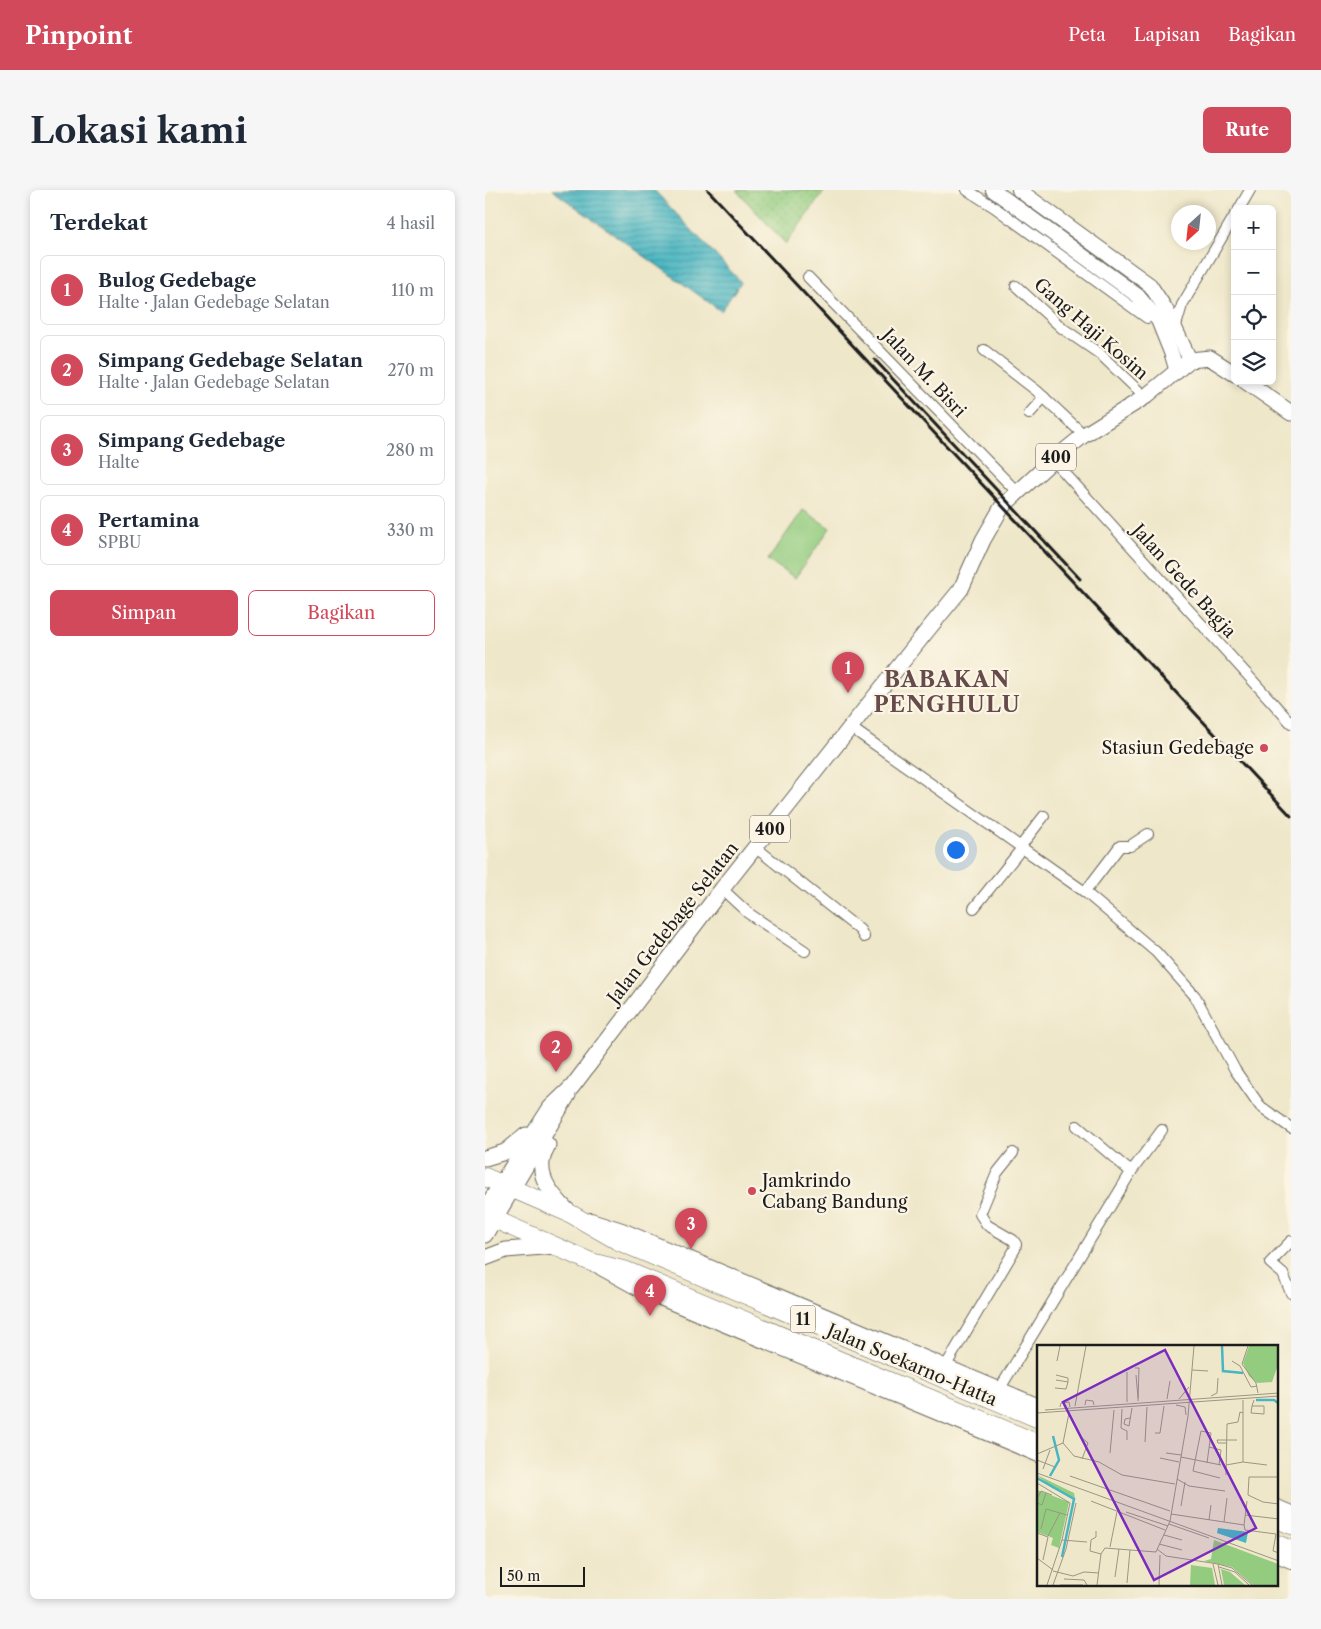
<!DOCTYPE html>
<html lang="id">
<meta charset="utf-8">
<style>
:root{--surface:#fff;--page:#f6f6f7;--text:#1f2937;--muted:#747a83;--line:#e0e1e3;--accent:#d1495b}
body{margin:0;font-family:"Libre Caslon Text",serif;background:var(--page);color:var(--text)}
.controls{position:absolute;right:15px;top:15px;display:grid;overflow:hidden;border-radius:8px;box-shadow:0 2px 8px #0003}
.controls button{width:45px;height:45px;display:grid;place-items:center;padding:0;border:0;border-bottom:1px solid var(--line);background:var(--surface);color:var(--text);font:25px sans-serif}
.compass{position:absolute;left:686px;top:15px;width:45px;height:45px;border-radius:50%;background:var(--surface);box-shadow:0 2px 8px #0003;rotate:207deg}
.scale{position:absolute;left:15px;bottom:12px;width:85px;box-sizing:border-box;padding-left:5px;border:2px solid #1c1c1c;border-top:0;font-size:14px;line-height:18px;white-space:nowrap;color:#1c1c1c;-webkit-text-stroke:4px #fcf5e5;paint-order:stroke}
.you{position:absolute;left:470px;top:659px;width:18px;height:18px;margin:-12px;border:4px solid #fff;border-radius:50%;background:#1a73e8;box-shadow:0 0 0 8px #1a73e833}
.badge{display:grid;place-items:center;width:32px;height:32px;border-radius:50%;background:var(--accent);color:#fff;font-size:16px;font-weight:700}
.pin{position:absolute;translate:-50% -41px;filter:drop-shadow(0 1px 2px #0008)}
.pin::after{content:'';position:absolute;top:26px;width:18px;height:15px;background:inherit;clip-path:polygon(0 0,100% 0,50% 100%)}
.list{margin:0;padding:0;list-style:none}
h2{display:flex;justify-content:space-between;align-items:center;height:65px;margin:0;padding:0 20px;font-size:21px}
h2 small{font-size:16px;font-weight:400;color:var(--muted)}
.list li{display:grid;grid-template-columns:32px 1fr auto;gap:15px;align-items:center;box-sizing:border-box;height:70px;margin:0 10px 10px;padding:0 10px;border:1px solid var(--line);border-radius:8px}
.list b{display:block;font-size:19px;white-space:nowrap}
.list p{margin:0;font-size:16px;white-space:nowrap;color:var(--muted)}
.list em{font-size:16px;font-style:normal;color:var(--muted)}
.actions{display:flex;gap:10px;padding:15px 20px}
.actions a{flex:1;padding:11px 0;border:1px solid var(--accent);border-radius:8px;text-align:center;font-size:18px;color:var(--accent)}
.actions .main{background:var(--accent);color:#fff}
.icon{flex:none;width:28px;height:28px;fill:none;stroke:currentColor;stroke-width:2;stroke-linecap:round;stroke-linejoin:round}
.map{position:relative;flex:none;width:806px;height:1409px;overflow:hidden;border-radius:8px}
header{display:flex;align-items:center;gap:30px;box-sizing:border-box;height:70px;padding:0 25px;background:var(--accent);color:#fff}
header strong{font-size:24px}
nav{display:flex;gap:28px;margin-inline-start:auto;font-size:18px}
.intro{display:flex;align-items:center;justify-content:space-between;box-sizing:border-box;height:120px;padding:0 30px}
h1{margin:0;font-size:35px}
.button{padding:12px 22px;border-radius:8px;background:var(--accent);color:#fff;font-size:18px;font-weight:700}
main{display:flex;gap:30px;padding:0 30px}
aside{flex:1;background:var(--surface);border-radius:8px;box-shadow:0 2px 8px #0003}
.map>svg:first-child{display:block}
</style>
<header>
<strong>Pinpoint</strong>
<nav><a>Peta</a><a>Lapisan</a><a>Bagikan</a></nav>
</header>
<div class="intro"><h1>Lokasi kami</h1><a class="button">Rute</a></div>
<main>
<aside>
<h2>Terdekat<small>4 hasil</small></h2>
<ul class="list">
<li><span class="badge">1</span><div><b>Bulog Gedebage</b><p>Halte · Jalan Gedebage Selatan</p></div><em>110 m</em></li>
<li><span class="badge">2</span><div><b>Simpang Gedebage Selatan</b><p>Halte · Jalan Gedebage Selatan</p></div><em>270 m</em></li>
<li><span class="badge">3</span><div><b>Simpang Gedebage</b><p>Halte</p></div><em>280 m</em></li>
<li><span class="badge">4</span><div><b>Pertamina</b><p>SPBU</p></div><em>330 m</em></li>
</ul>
<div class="actions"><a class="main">Simpan</a><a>Bagikan</a></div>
</aside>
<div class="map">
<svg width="806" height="1409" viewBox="0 0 806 1409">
<defs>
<pattern id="grass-dots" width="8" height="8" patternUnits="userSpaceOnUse" patternTransform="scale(1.25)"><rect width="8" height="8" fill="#93cc7f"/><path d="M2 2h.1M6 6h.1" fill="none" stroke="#7eaf6d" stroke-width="1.8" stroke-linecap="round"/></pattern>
<pattern id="water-rules" width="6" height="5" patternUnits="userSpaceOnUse" patternTransform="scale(1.25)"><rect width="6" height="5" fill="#48b6c2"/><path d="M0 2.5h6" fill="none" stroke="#3b939d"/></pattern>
</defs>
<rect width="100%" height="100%" fill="#fcf5e5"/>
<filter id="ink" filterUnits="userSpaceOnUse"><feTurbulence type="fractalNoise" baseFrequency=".02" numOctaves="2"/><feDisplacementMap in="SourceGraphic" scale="10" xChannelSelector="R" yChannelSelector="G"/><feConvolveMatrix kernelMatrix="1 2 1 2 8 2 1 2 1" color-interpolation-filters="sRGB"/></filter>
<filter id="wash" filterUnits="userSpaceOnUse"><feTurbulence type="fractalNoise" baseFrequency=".0096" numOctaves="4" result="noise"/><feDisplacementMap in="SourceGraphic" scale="20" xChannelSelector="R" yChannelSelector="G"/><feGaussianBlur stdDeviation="1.12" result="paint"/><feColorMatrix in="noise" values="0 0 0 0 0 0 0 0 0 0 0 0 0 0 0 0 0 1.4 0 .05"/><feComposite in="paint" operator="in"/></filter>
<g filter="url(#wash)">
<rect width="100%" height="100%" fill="#eee7c9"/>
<!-- grass -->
<polygon fill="url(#grass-dots)" stroke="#58744e" points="251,0 340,0 301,54"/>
<!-- garden -->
<polygon fill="#93cc7f" stroke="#58744e" points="318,320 345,338 310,388 283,370"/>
<!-- water -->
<polygon fill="url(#water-rules)" stroke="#32696f" points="67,0 169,0 256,92 236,121"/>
</g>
<g filter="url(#ink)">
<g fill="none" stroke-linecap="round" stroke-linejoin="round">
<!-- street casing -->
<g stroke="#666359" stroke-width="12">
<g id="street">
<polyline points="482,0 509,17 662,128"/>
<polyline points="754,19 765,0"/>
<polyline points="323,87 532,302"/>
<polyline points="531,96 577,138 615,164 660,207"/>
<polyline points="690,139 697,115 750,25"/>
<polyline points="499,160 552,201 599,245"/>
<polyline points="544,224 559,207"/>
<polyline points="568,270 806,533"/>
<polyline points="365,537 600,702 671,762 710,806 750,880 775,916 806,938"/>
<polyline points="270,657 375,740 379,747"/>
<polyline points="535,657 559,626"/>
<polyline points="237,699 263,723 320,761"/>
<polyline points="600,702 635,656 645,656 663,644"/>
<polyline points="489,718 537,658"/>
<polyline points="592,936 646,982"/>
<polyline points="806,1051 785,1073 798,1084 806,1103"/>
<polyline points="460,1177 530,1059 531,1054 528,1050 502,1035 495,1024 512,983 528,963"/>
<polyline points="514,1200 646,982 677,940"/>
</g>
</g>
<!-- secondary casing -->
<g stroke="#666359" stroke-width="16">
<g id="secondary">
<polyline points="508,0 653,106 673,130 687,165 692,182"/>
<polyline points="534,0 665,95 682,121 705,170"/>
<polyline points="106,1030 137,1040 554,1216"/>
<polyline points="116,1078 156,1100 554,1265"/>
<polyline points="792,1317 806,1323"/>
<polyline points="792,1365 806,1371"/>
</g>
</g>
<!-- primary casing -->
<g stroke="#666359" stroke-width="17">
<g id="primary">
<polyline points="760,191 806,223"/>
<path d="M63 955C47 982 64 1002 83 1021"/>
<polyline points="0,968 20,962 41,945"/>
<polyline points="0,1019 65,918 87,897 237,699 441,442 476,399 498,350 517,317 568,270 599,245 660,207 705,170 725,168 750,184"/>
<polyline points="0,1045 83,905"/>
<polyline points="0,1068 21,1060 70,1056"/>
</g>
</g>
<!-- highway casing -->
<g stroke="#666359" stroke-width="19">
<g id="highway">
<polyline points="0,987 86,1024 133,1051 554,1229"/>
<polyline points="0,1025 106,1072 142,1081 554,1254"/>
<polyline points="792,1329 806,1335"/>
<polyline points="792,1354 806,1360"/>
</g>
</g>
<!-- street -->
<use href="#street" stroke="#fff" stroke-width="10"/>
<!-- secondary -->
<use href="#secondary" stroke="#fff" stroke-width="14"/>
<!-- primary -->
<use href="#primary" stroke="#fff" stroke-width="15"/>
<!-- highway -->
<use href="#highway" stroke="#fff" stroke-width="18"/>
<!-- rail -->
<g stroke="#1c1c1c" stroke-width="3">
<polyline points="223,0 806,626"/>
<polyline points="390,170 595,389"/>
</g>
</g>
</g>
<!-- markers -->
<g fill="#d1495b" stroke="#fcf5e5" stroke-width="2">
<circle cx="779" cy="558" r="5"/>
<circle cx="267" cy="1001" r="5"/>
</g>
<g text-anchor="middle" stroke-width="4.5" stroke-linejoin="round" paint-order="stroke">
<!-- shield labels -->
<g fill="#fcf5e5" stroke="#5f5d58" stroke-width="1">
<rect x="551" y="253.5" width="40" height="27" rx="4"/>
<rect x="265" y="625.5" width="40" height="27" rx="4"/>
<rect x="305.5" y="1115.5" width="25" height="27" rx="4"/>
</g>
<g font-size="16" font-weight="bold" fill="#1c1c1c">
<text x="571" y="273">400</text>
<text x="285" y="645">400</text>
<text x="318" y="1135">11</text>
</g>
<!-- street labels -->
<g font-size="18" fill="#1c1c1c" stroke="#fcf5e5">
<text transform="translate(606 139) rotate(41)" y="6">Gang Haji Kosim</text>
<text transform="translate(439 183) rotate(47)" y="6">Jalan M. Bisri</text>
<text transform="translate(699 391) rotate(48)" y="6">Jalan Gede Bagja</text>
<text transform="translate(188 733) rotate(-52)" y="6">Jalan Gedebage Selatan</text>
<text transform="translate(427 1175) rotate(23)" y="6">Jalan Soekarno-Hatta</text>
</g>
<!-- poi labels -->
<g font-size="18" fill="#1c1c1c" stroke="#fcf5e5" text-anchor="end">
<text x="769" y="564">Stasiun Gedebage</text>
<text x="277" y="997" text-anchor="start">Jamkrindo<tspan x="277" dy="21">Cabang Bandung</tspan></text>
</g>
<!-- district labels -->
<g font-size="22" font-weight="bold" letter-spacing="1" fill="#654b49" stroke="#fcf5e5">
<text x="462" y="497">BABAKAN<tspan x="462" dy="25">PENGHULU</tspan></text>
</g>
</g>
<!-- overview -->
<g transform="translate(552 1155)">
<rect width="241" height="241" fill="#eee7c9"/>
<path d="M212 1H241V20L235 37 220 38 212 31 206 18ZM0 130 37 148 38 153 15 143ZM0 145 32 157 22 203 14 200 16 193 0 187ZM177 195 241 219V240H216L195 222 167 216 174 214ZM154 220 175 223 178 240H153ZM184 224 193 227 208 240H187Z" fill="#93cc7f"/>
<path d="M181 183 211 187 209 198 180 188Z" fill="#48b6c2"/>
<path fill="none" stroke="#48b6c2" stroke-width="2.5" d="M185 1 186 26 206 28M219 55H237L241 58M13 131 22 115 16 91M0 133 37 154 25 212"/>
<path fill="none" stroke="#9a9684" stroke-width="1" d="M211 1 205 19 219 38 221 48M20 16 23 1M195 16 203 21 214 42 220 41M98 23H102L101 56M155 25 171 26M90 27V57M19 30 31 33V37M99 30 101 53M18 43 29 44 31 37 19 35M174 51 180 48 181 33M130 54 133 36M142 54 152 42M206 55V117L230 120M48 60 49 55 56 56 57 60M139 60 148 62 149 70M38 61 49 1M215 61 214 68 227 69V61H215L217 55M23 62 24 58 32 57 33 62M85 64 84 83 90 86V95M8 65 242 48M0 68 242 51M32 68 26 98 37 111 62 117 85 130 138 139M92 81 95 63M92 81 87 79 88 74 93 73M118 88H123L127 61M44 92 51 98 45 114M108 97 110 62M190 98H181L180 95H200M172 102 184 105 182 120M73 108 77 65M129 108 144 110M0 109 26 98M144 112 184 120M123 113 142 117M0 115 18 122M170 118 174 88 164 86 156 126 183 133M189 120 206 117M6 124 13 105M0 128 242 216M189 130 190 79 201 77 203 67 206 68M33 131 133 166M242 132H212L211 150 226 157 242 159M140 134 152 141 188 146M0 138 33 158 25 195 10 240M0 154 4 146 15 150M54 156 128 185M0 158 5 160 9 148M144 161 148 137M89 167 131 181M134 169 207 180 210 156M208 170 242 174M172 175 174 160M187 177 190 153M132 179 172 193M207 180 208 185 239 189 236 206 242 208M4 184 9 164 30 170M59 186V192L54 195 53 206 64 209M0 188 11 192 6 215M127 190 145 195M11 191 23 168M25 195 50 197M122 199 145 205M73 202 80 167M120 204 129 211 181 219 185 240M119 207 133 176 151 71 157 1M0 213 16 225M176 219 181 240M181 219 195 223 215 240M182 222 198 227 212 240M16 226 36 231 47 227 62 228M78 232 82 204M27 234 47 235 50 240M90 238 93 205M16 240 29 204 39 158M23 240H46M60 240 64 209 68 203 119 207M122 240 123 210"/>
<path fill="#7b2cbf" fill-opacity="0.15" stroke="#7b2cbf" stroke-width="2.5" d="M128 5 219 183 117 235 26 57Z"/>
<rect width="241" height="241" fill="none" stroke="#1c1c1c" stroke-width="2.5"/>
</g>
</svg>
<div class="controls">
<button>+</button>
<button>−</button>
<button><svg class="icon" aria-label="locate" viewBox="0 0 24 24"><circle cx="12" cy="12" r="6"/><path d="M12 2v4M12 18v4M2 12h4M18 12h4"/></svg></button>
<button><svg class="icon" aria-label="layers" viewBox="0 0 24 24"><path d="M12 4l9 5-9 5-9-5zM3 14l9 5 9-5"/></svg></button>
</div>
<svg class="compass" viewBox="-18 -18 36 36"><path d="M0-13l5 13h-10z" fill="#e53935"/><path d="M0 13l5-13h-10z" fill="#747a83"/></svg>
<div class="scale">50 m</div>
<div class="you"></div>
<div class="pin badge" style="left:363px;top:503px">1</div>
<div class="pin badge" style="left:71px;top:882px">2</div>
<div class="pin badge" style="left:206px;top:1059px">3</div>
<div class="pin badge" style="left:165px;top:1126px">4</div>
</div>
</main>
